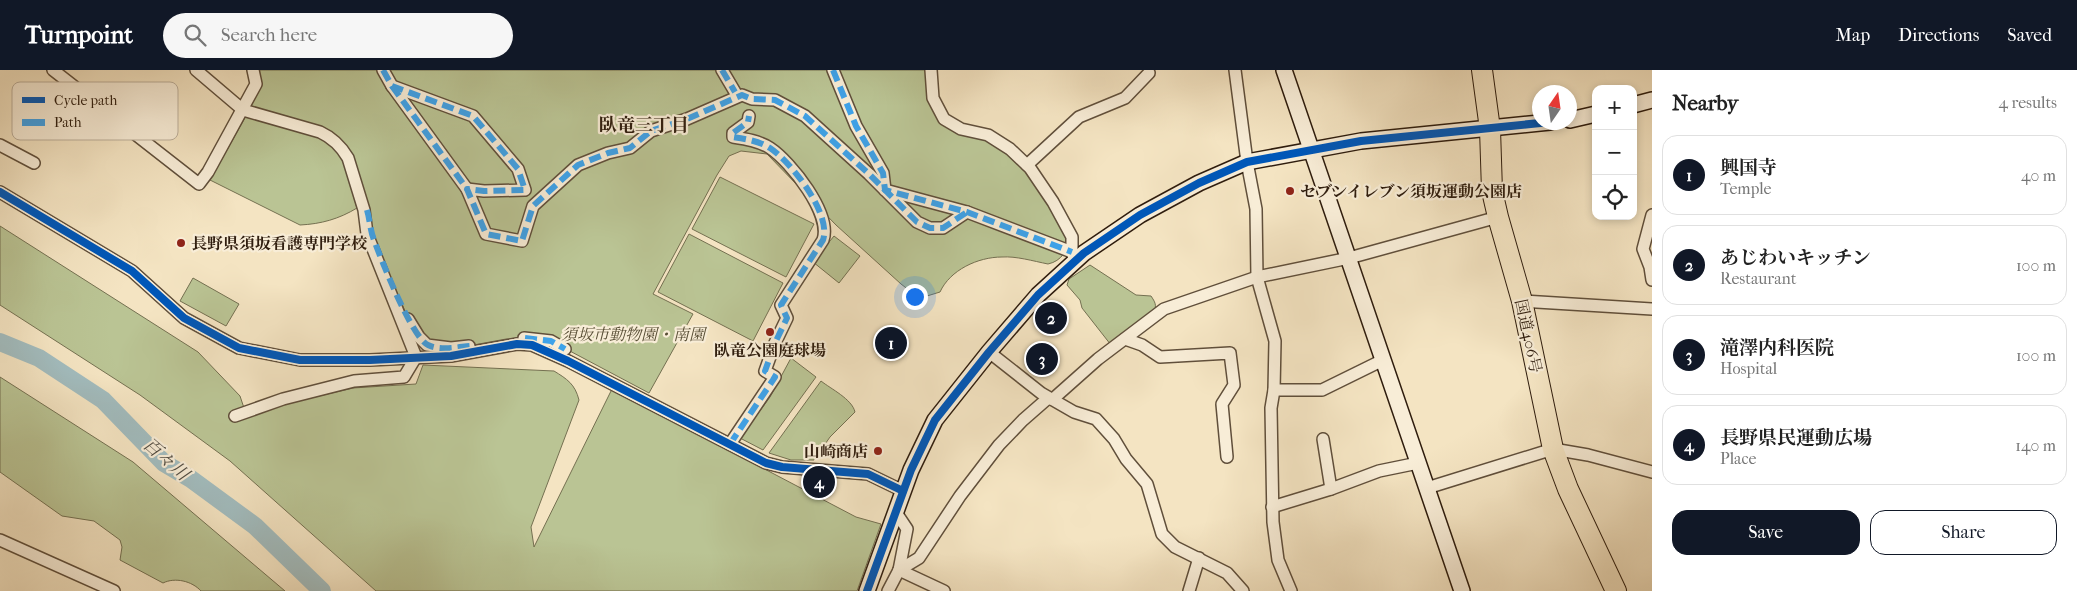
<!DOCTYPE html>
<meta charset="utf-8">
<style>
:root{--surface:#fff;--page:#f6f6f6;--text:#222;--muted:#767676;--line:#e0e0e0;--accent:#111827}
body{margin:0;font-family:"IM FELL French Canon","Noto Serif JP",serif;background:var(--page);color:var(--text)}
.controls{position:absolute;right:15px;top:15px;display:grid;overflow:hidden;border-radius:10px;box-shadow:0 2px 8px #0003}
.controls button{width:45px;height:45px;display:grid;place-items:center;padding:0;border:0;border-bottom:1px solid var(--line);background:var(--surface);color:var(--text);font:25px sans-serif}
.compass{position:absolute;left:1532px;top:15px;width:45px;height:45px;border-radius:50%;background:var(--surface);box-shadow:0 2px 8px #0003;rotate:13deg}
.you{position:absolute;left:914px;top:226px;width:18px;height:18px;margin:-12px;border:4px solid #fff;border-radius:50%;background:#1a73e8;box-shadow:0 0 0 8px #1a73e833}
.badge{display:grid;place-items:center;width:32px;height:32px;border-radius:50%;background:var(--accent);color:#fff;font-size:16px;font-weight:700}
.pin{position:absolute;translate:-50% -50%;border:2px solid #fff;box-shadow:0 1px 5px #0006}
.list{margin:0;padding:0;list-style:none}
h2{display:flex;justify-content:space-between;align-items:center;height:65px;margin:0;padding:0 20px;font-size:21px}
h2 small{font-size:16px;font-weight:400;color:var(--muted)}
.list li{display:grid;grid-template-columns:32px 1fr auto;gap:15px;align-items:center;box-sizing:border-box;height:80px;margin:0 10px 10px;padding:0 10px;border:1px solid var(--line);border-radius:15px}
.list b{display:block;font-size:19px;white-space:nowrap}
.list p{margin:0;font-size:16px;white-space:nowrap;color:var(--muted)}
.list em{font-size:16px;font-style:normal;color:var(--muted)}
.actions{display:flex;gap:10px;padding:15px 20px}
.actions a{flex:1;padding:11px 0;border:1px solid var(--accent);border-radius:15px;text-align:center;font-size:18px;color:var(--accent)}
.actions .main{background:var(--accent);color:#fff}
.icon{flex:none;width:28px;height:28px;fill:none;stroke:currentColor;stroke-width:2;stroke-linecap:round;stroke-linejoin:round}
.map{position:relative;flex:none;width:1652px;height:521px;overflow:hidden}
header{display:flex;align-items:center;gap:30px;box-sizing:border-box;height:70px;padding:0 25px;background:var(--accent);color:#fff}
header strong{font-size:24px}
nav{display:flex;gap:28px;margin-inline-start:auto;font-size:18px}
.search{width:350px;height:45px;background:var(--page);display:flex;align-items:center;gap:12px;box-sizing:border-box;padding:0 18px;border-radius:28px;color:var(--muted);font-size:19px}
main{display:flex}
aside{flex:1;background:var(--surface)}
.map>svg:first-child{display:block}
</style>
<header>
<strong>Turnpoint</strong>
<div class="search"><svg class="icon" aria-label="search" viewBox="0 0 24 24"><circle cx="10" cy="10" r="6"/><path d="M15 15l6 6"/></svg>Search here</div>
<nav><a>Map</a><a>Directions</a><a>Saved</a></nav>
</header>
<main>
<div class="map">
<svg width="1652" height="521" viewBox="0 0 1652 521">
<rect width="100%" height="100%" fill="#f4e4c2"/>
<filter id="stains"><feTurbulence type="fractalNoise" baseFrequency=".004" numOctaves="4"/><feColorMatrix values="0 0 0 0 .2 0 0 0 0 .09 0 0 0 0 .02 0 0 0 .5 -.17"/></filter>
<radialGradient id="worn" r=".72"><stop offset=".6" stop-color="#630" stop-opacity="0"/><stop offset="1" stop-color="#630" stop-opacity=".3"/></radialGradient>
<!-- green -->
<g fill="#bac494" stroke="#747051">
<path d="M256 0H931L944 49 1010 79 1072 167C1067 180 1062 191 1048 194 1033 191 1016 186 1002 187 978 187 950 200 940 222L927 226 914 224 901 214 836 155 767 84 741 81 729 86 717 105 653 224 693 244 649 323 551 271 528 268 506 269 468 276 433 277 408 248 378 178 340 73 248 39Z"/>
<path d="M246 46 326 68 342 85 357 138C339 149 321 154 300 155L210 110Z"/>
<polygon points="720,107 814,154 786,207 692,159"/>
<path d="M0 156 198 282 240 326 247 347 272 337 353 318 416 314 423 295 554 301C567 309 575 314 579 330L531 457 534 477 612 319 856 447 881 454 857 521H376L230 391 140 325 0 235Z"/>
<polygon points="689,164 783,213 753,271 658,222"/>
<polygon points="834,166 860,186 839,213 813,192"/>
<path d="M1090 195 1136 225 1151 226C1155 232 1157 235 1154 242L1111 275 1082 238 1080 230 1067 215 1069 209Z"/>
<polygon points="193,208 239,234 226,256 180,231"/>
<polygon points="791,288 816,307 763,380 740,368 770,327"/>
<path d="M0 307 133 392 285 521H201C192 511 175 507 163 513L120 490 122 477 120 470 94 451 62 446 0 402Z"/>
<path d="M821 311C831 319 852 329 855 342L830 367 814 390H791L769 383Z"/>
</g>
<g fill="none" stroke-linecap="round" stroke-linejoin="round">
<!-- river -->
<polyline stroke="#a2bcbe" stroke-width="18" points="0,272 39,288 103,330 164,393 191,409 255,456 322,521"/>
<!-- street casing -->
<g stroke="#604f3b" stroke-width="14">
<g id="street">
<polyline points="53,0 199,114 208,102 256,14 253,0"/>
<path d="M196 0 243 40 320 62C333 68 341 76 348 88L364 140 367 164 416 287 404 307 354 311 283 329 235 346"/>
<polyline points="383,0 392,16 473,46 518,99 525,120 484,121 467,119 486,164 522,171 533,136 578,95 608,83 630,78 651,61 687,49 742,25 752,29 775,30 805,46 869,104 917,152 930,158 943,158 967,142"/>
<polyline points="722,0 735,22"/>
<polyline points="833,0 856,56 883,103 885,120 967,142 1072,182"/>
<polyline points="931,0 933,28 944,49 961,59 988,65 1010,79 1030,98 1053,132 1072,167 1072,182 1074,188"/>
<polyline points="1235,0 1247,92 1256,139 1257,207 1275,271 1274,320 1271,338 1273,452 1278,490 1291,521"/>
<polyline points="392,16 467,119"/>
<polyline points="0,75 34,93"/>
<polyline points="1027,95 1079,47 1125,28 1149,3"/>
<polyline points="0,122 132,201 184,248 239,278 300,290 370,290 451,286 517,274 532,275 568,291 766,393 782,397 868,404 903,421"/>
<polyline points="1652,145 1643,179 1650,197 1652,210"/>
<polyline points="1522,231 1652,239"/>
<polyline points="408,249 419,267 427,275 451,278 469,276"/>
<polyline points="524,268 551,271 565,279"/>
<polyline points="1125,269 1142,275 1160,287 1230,283 1234,315 1222,334 1227,387"/>
<polyline points="989,282 1041,323 1074,342 1096,349 1114,369 1126,389 1147,414 1162,464 1175,477 1227,503 1243,521"/>
<polyline points="1274,320 1322,320 1383,290"/>
<polyline points="1323,369 1331,419"/>
<path d="M730 374 775 307 765 301 775 273 787 248 781 235 823 170C832 144 791 92 770 78 759 71 746 69 733 67V63L748 52 749 46"/>
<polyline points="1427,418 1553,379 1588,385 1652,402"/>
<polyline points="1272,437 1331,419 1379,401 1418,393"/>
<polyline points="0,470 114,521"/>
<polyline points="899,500 919,488 960,426 999,375 1023,350 1047,329 1053,329 1098,289 1164,239 1257,207 1349,188 1498,147"/>
<polyline points="899,500 944,521"/>
<polyline points="888,521 899,500 907,459 895,441"/>
<polyline points="1189,521 1199,488"/>
</g>
</g>
<!-- secondary casing -->
<g stroke="#2f1d0e" stroke-width="18">
<g id="secondary">
<polyline points="1284,0 1462,521"/>
<polyline points="1633,35 1652,30"/>
<polyline points="1570,50 1596,44"/>
<polyline points="867,521 911,400 935,350 989,282 1038,225 1084,183 1140,145 1199,113 1247,92 1361,71 1550,52"/>
</g>
</g>
<!-- highway casing -->
<g stroke="#2f1d0e" stroke-width="22">
<polyline id="highway" points="1482,0 1490,59 1492,121 1498,147 1522,231 1553,379 1568,419 1616,521"/>
</g>
<!-- street -->
<use href="#street" stroke="#f8edd7" stroke-width="11"/>
<!-- secondary -->
<use href="#secondary" stroke="#f8edd7" stroke-width="15"/>
<!-- highway -->
<use href="#highway" stroke="#f4e4c2" stroke-width="20"/>
<!-- quiet -->
<g stroke="#3ea2e9" stroke-width="6" stroke-dasharray="12 6" stroke-linecap="butt">
<polyline points="383,0 392,16 473,46 518,99 525,120 484,121 467,119 486,164 522,171 533,136 578,95 608,83 630,78 651,61 687,49 742,25 752,29 775,30 805,46 869,104 917,152 930,158 943,158 967,142"/>
<polyline points="722,0 735,22"/>
<polyline points="833,0 856,56 883,103 885,120 967,142 1072,182"/>
<polyline points="392,16 467,119"/>
<path d="M367 140C370 150 370 160 374 170 381 189 412 268 428 275 440 281 458 277 470 276"/>
<polyline points="525,268 551,271 565,279"/>
<path d="M730 374 775 307 765 301 775 273 787 248 781 235 823 170C832 144 791 92 770 78 759 71 746 69 733 67V63L748 52 749 46"/>
</g>
<!-- cycleway casing -->
<g stroke="#f8edd7" stroke-width="11">
<g id="cycleway">
<polyline points="0,122 132,201 184,248 239,278 300,290 370,290 451,286 517,274 532,275 568,291 766,393 782,397 868,404 903,421"/>
<polyline points="867,521 911,400 935,350 989,282 1038,225 1084,183 1140,145 1199,113 1247,92 1361,71 1550,52"/>
</g>
</g>
<!-- cycleway -->
<use href="#cycleway" stroke="#0057b8" stroke-width="8"/>
</g>
<!-- markers -->
<g fill="#8f2418" stroke="#f8edd7" stroke-width="2">
<circle cx="1290" cy="121" r="5"/>
<circle cx="181" cy="173" r="5"/>
<circle cx="770" cy="262" r="5"/>
<circle cx="878" cy="381" r="5"/>
</g>
<g text-anchor="middle" stroke-width="4.5" stroke-linejoin="round" paint-order="stroke">
<!-- poi labels -->
<g font-size="16" font-weight="bold" fill="#2f1d0e" stroke="#f8edd7" text-anchor="start">
<text x="1300" y="127">セブンイレブン須坂運動公園店</text>
<text x="191" y="179">長野県須坂看護専門学校</text>
<text x="770" y="286" text-anchor="middle">臥竜公園庭球場</text>
<text x="868" y="387" text-anchor="end">山崎商店</text>
</g>
<!-- park labels -->
<g font-size="16" font-style="italic" fill="#594f36" stroke="#f8edd7">
<text x="633" y="270">須坂市動物園・南園</text>
</g>
<!-- street labels -->
<g font-size="16" fill="#2f1d0e" stroke="#f8edd7">
<text transform="translate(1529 266) rotate(78)" y="6">国道406号</text>
</g>
<!-- neighbourhood labels -->
<g font-size="18" font-weight="bold" fill="#2f1d0e" stroke="#f8edd7">
<text x="644" y="61">臥竜三丁目</text>
</g>
<!-- water labels -->
<g font-size="18" font-style="italic" fill="#524d43" stroke="#f8edd7">
<text transform="translate(166 389) rotate(41)" y="6">百々川</text>
</g>
</g>
<!-- legend -->
<rect x="12" y="12" width="166" height="58" rx="8" fill="#f8edd7" stroke="#bcaf9b" stroke-width="1"/>
<rect x="22" y="27" width="23" height="6" fill="#0057b8"/>
<rect x="22" y="49" width="23" height="7" fill="#3ea2e9"/>
<g font-size="14" fill="#2f1d0e">
<text x="54" y="35">Cycle path</text>
<text x="54" y="57">Path</text>
</g>
<rect width="100%" height="100%" filter="url(#stains)"/>
<rect width="100%" height="100%" fill="url(#worn)"/>
</svg>
<div class="controls">
<button>+</button>
<button>−</button>
<button><svg class="icon" aria-label="locate" viewBox="0 0 24 24"><circle cx="12" cy="12" r="6"/><path d="M12 2v4M12 18v4M2 12h4M18 12h4"/></svg></button>
</div>
<svg class="compass" viewBox="-18 -18 36 36"><path d="M0-13l5 13h-10z" fill="#e53935"/><path d="M0 13l5-13h-10z" fill="#767676"/></svg>
<div class="you"></div>
<div class="pin badge" style="left:891px;top:273px">1</div>
<div class="pin badge" style="left:1051px;top:248px">2</div>
<div class="pin badge" style="left:1042px;top:289px">3</div>
<div class="pin badge" style="left:819px;top:412px">4</div>
</div>
<aside>
<h2>Nearby<small>4 results</small></h2>
<ul class="list">
<li><span class="badge">1</span><div><b>興国寺</b><p>Temple</p></div><em>40 m</em></li>
<li><span class="badge">2</span><div><b>あじわいキッチン</b><p>Restaurant</p></div><em>100 m</em></li>
<li><span class="badge">3</span><div><b>滝澤内科医院</b><p>Hospital</p></div><em>100 m</em></li>
<li><span class="badge">4</span><div><b>長野県民運動広場</b><p>Place</p></div><em>140 m</em></li>
</ul>
<div class="actions"><a class="main">Save</a><a>Share</a></div>
</aside>
</main>
